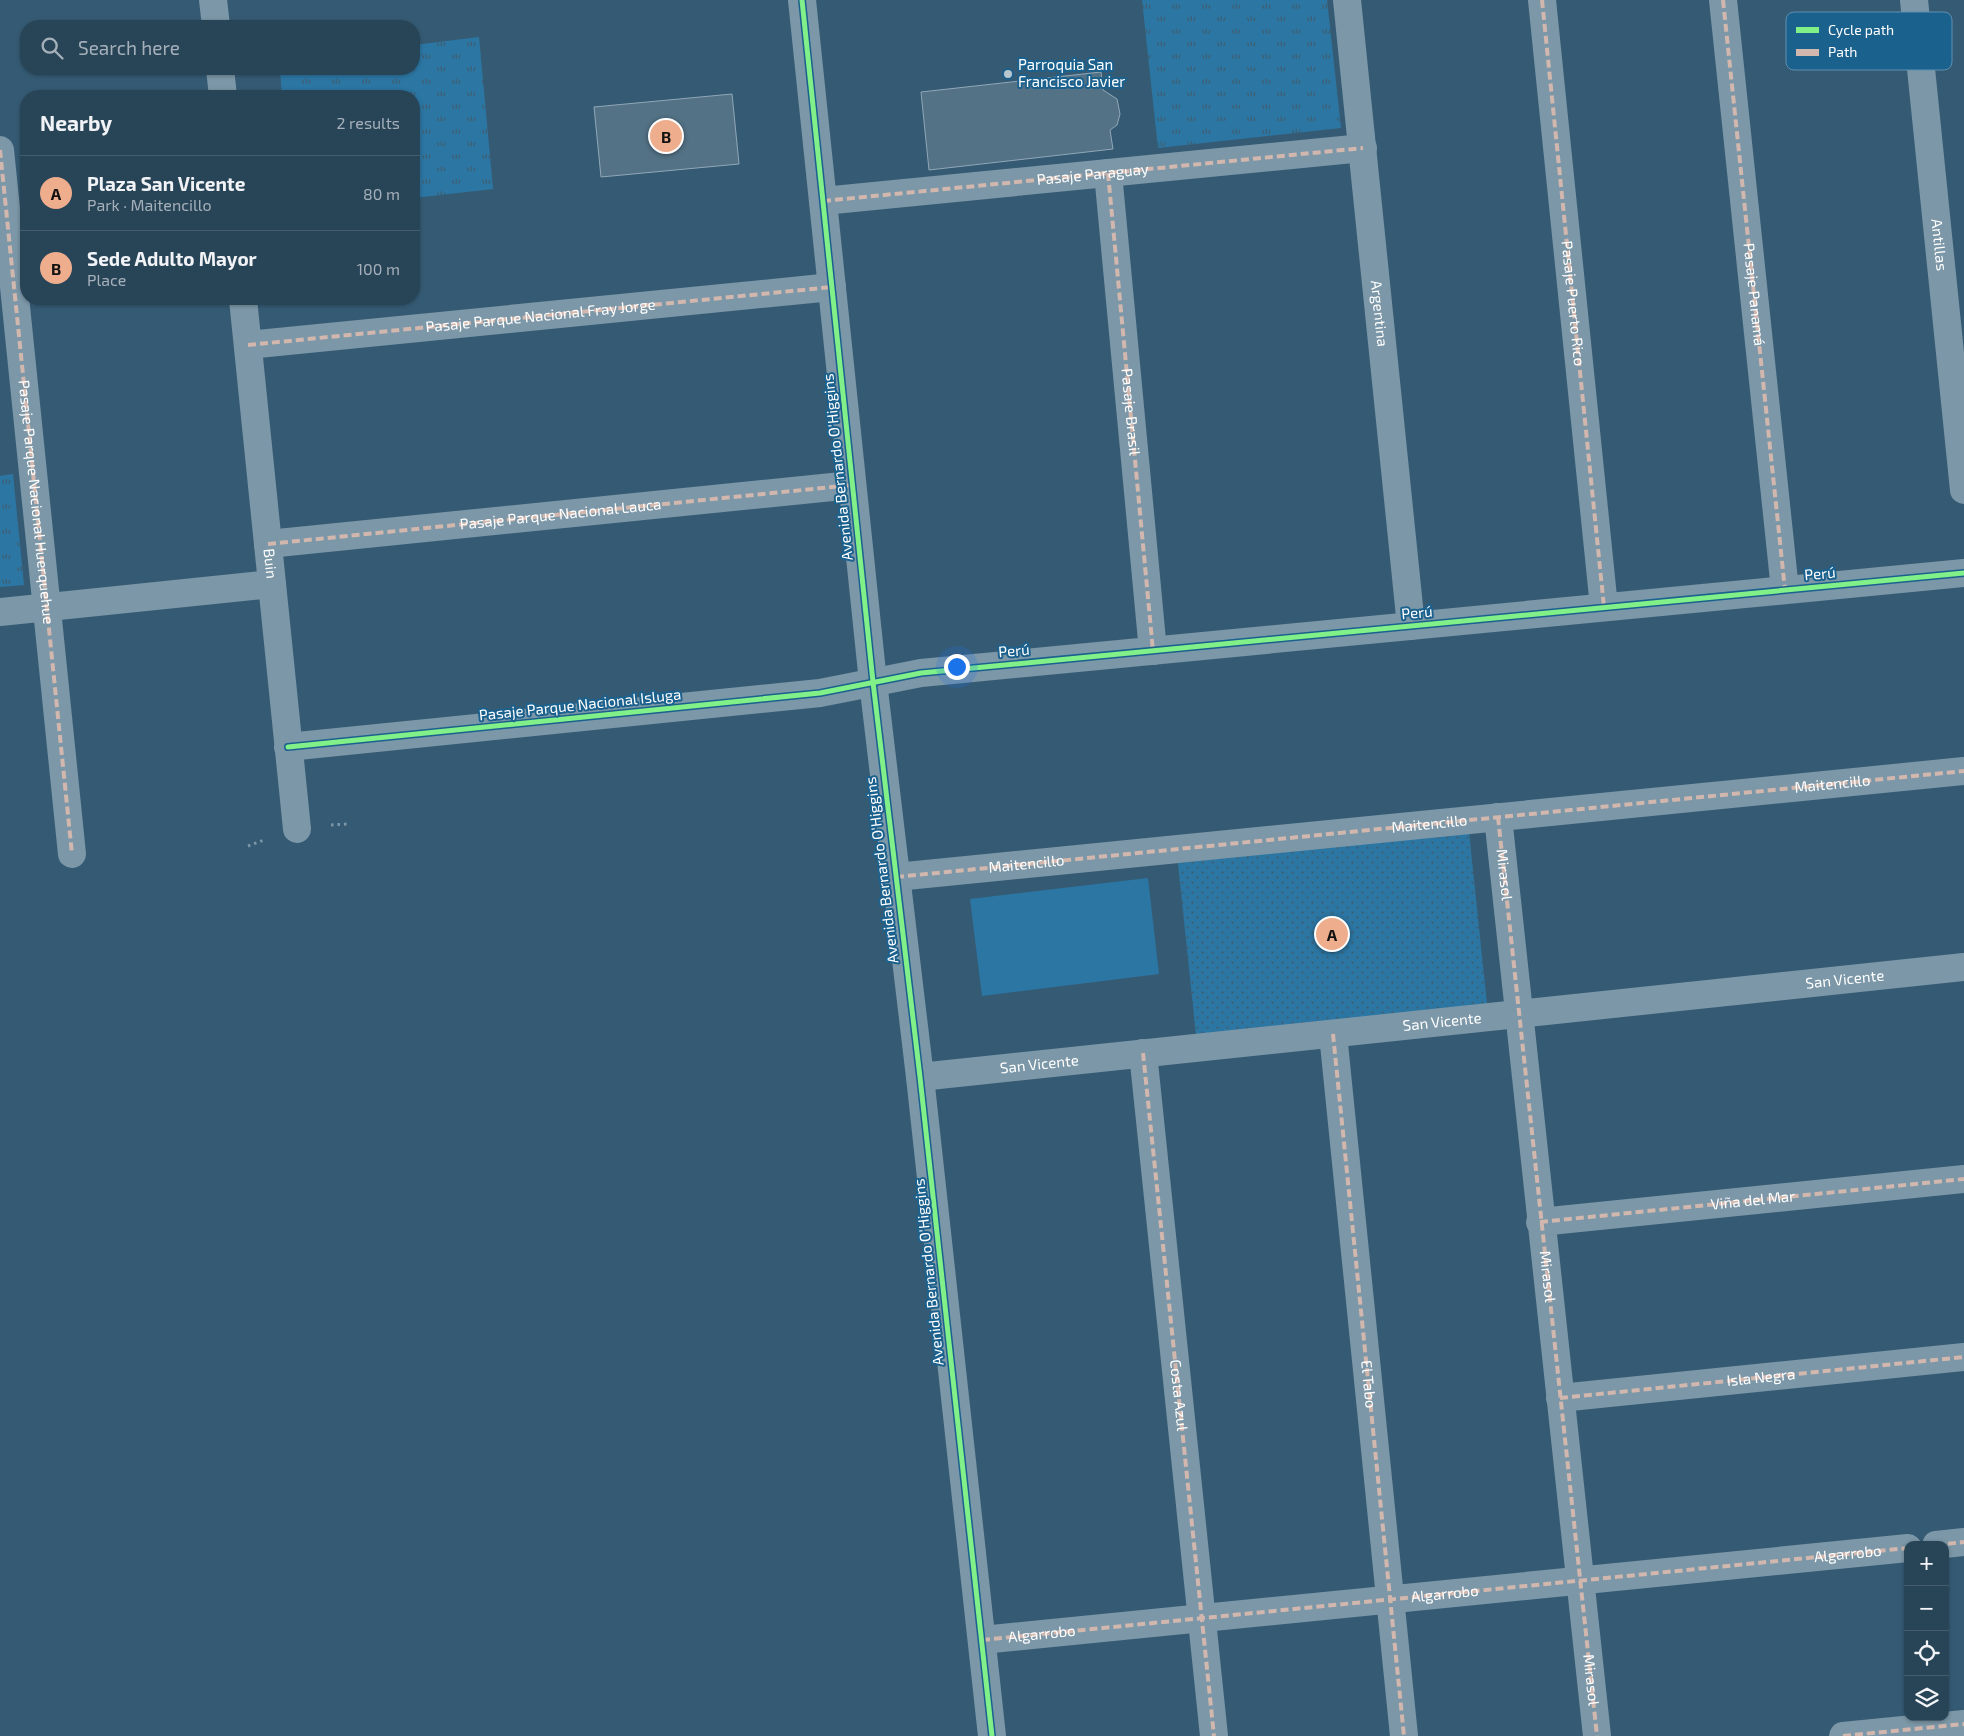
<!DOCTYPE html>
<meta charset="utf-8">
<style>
:root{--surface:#284457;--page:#344e61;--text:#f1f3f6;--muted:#a5b0ba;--line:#445c6d;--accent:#eead8d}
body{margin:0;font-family:"Exo 2",sans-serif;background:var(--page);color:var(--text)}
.controls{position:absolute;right:15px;bottom:15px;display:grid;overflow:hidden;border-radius:10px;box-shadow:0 1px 4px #0004}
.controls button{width:45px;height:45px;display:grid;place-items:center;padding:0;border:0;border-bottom:1px solid var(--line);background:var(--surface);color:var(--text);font:25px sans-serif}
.you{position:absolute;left:956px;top:666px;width:18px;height:18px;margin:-12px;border:4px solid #fff;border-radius:50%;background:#1a73e8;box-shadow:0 0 0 8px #1a73e833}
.badge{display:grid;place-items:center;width:32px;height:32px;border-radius:50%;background:var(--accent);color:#111;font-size:16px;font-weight:700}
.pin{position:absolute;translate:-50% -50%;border:2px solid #fff;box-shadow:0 1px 5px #0006}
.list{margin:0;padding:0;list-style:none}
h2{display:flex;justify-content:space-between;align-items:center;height:65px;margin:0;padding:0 20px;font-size:21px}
h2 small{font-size:16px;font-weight:400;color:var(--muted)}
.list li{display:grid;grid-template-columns:32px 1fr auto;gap:15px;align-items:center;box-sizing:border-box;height:75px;padding:0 20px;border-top:1px solid var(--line)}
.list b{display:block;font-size:19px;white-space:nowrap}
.list p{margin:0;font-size:16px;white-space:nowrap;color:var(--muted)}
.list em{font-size:16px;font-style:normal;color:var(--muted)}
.icon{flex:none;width:28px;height:28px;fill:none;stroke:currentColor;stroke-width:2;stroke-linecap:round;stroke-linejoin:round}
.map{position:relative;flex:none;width:1964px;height:1736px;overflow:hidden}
.search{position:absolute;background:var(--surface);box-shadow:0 1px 4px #0004;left:20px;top:20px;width:400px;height:55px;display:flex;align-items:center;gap:12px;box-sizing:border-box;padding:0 18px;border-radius:20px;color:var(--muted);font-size:19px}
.panel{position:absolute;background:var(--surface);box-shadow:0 1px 4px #0004;left:20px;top:90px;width:400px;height:215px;border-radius:20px}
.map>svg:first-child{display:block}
</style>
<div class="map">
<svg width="1964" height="1736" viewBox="0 0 1964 1736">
<defs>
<pattern id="grass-tufts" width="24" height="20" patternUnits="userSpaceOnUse" patternTransform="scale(1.25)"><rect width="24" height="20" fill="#2c76a3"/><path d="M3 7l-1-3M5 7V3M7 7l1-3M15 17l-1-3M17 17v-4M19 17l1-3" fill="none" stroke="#3e5f73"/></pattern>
<pattern id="park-dots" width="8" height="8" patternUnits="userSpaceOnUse" patternTransform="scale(1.25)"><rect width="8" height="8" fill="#2c76a3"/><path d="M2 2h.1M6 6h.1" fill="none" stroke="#3e5f73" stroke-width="1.8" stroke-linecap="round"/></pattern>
</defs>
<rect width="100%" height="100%" fill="#355b74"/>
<!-- grass -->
<g fill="url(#grass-tufts)">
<polygon points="1142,0 1327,0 1341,128 1158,148"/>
<polygon points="479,37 493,189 414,198 414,96 282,96 280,69 414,69 414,45"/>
<polygon points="13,474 24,585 0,587 0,476"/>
</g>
<!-- park -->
<polygon fill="url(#park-dots)" points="1469,832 1487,1004 1196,1035 1178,863"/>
<!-- pitch -->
<polygon fill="#2c76a3" points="1148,878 1159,974 982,996 970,899"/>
<!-- building -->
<g fill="#537286" stroke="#91a7b6">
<polygon points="1101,72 1103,90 1117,99 1120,114 1117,125 1110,130 1113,149 929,170 921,92"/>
<polygon points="732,94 739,164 601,177 594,107"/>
</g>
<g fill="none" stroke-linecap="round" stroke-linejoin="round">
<!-- path -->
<g stroke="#7c97a7" stroke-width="3" stroke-dasharray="2.5 4" stroke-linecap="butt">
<polyline points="331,825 347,824"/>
<polyline points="248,846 264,840"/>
</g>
<!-- street -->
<g stroke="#7c97a7" stroke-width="28">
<polyline points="213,0 216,26"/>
<polyline points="802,0 873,682 920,1077 992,1736"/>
<path id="s1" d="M1347 0 1411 626"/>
<polyline points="1542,0 1604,607"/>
<path id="s2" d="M1723 0 1785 590"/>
<path id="s3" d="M1914 0 1964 490"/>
<polyline points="220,69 223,96"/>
<polyline points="0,150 72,854"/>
<path id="s4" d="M1108 173 1153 651"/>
<polyline points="823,201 1363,148"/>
<path id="s5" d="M243 299 297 829"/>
<polyline points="248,345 832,287"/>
<polyline points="268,544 852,485"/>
<polyline points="0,612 272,584"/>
<polyline points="288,747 820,693 921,673 1964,573"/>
<path id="s6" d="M1498 817 1597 1736"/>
<path id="s7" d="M896 877 1964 771"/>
<path id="s8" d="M1333 1034 1404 1736"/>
<polyline points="1143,1053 1214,1736"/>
<path id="s9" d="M920 1077 1964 967"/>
<path id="s10" d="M1540 1222 1964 1179"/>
<path id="s11" d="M1560 1398 1964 1357"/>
<polyline points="1936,1545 1964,1542"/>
<path id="s12" d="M982 1640 1908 1548"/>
<polyline points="1843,1736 1964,1724"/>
</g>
<!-- quiet -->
<g stroke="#d1b7ad" stroke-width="4" stroke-dasharray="8 4" stroke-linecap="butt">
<path id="s13" d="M1542 0 1604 607"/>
<polyline points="1723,0 1785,590"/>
<path id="s14" d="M0 150 72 854"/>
<polyline points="1108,173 1153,651"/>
<path id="s15" d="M823 201 1363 148"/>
<path id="s16" d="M248 345 832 287"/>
<path id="s17" d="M268 544 852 485"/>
<polyline points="1498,817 1597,1736"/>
<polyline points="896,877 1964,771"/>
<polyline points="1333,1034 1404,1736"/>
<path id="s18" d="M1143 1053 1214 1736"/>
<polyline points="1540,1222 1964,1179"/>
<polyline points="1560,1398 1964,1357"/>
<polyline points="1936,1545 1964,1542"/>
<polyline points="982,1640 1908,1548"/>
<polyline points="1843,1736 1964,1724"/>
</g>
<!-- cycleway casing -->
<g stroke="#1b618e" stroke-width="8">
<g id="cycleway">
<polyline points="802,0 873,682 920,1077 992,1736"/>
<polyline points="288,747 820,693 921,673 1964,573"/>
</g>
</g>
<!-- cycleway -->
<use href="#cycleway" stroke="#82f089" stroke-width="5"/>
</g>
<!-- markers -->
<circle fill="#b8c6ce" stroke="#1b618e" stroke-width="2" cx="1008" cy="74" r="5"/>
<g text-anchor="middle" stroke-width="4" stroke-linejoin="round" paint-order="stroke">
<!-- poi labels -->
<g font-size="15" fill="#fff" stroke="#1b618e" text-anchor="start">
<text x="1018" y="70">Parroquia San<tspan x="1018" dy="17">Francisco Javier</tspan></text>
</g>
<!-- street labels -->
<g font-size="15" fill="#fff" stroke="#1b618e">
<text dy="5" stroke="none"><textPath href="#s15" startOffset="271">Pasaje Paraguay</textPath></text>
<text dy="5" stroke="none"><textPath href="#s3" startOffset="246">Antillas</textPath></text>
<text dy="5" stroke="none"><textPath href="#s2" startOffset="296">Pasaje Panamá</textPath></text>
<text dy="5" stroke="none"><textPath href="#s13" startOffset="305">Pasaje Puerto Rico</textPath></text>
<text dy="5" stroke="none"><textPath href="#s1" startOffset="315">Argentina</textPath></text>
<text dy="5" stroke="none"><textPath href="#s16" startOffset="294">Pasaje Parque Nacional Fray Jorge</textPath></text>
<text dy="5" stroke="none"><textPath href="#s4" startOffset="240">Pasaje Brasil</textPath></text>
<text transform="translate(838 467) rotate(-96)" y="5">Avenida Bernardo O'Higgins</text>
<text dy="5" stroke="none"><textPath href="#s14" startOffset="354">Pasaje Parque Nacional Huerquehue</textPath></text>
<text dy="5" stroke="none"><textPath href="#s17" startOffset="294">Pasaje Parque Nacional Lauca</textPath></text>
<text dy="5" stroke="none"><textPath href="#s5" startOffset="266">Buin</textPath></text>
<text transform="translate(1820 574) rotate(-5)" y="5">Perú</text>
<text transform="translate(1417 613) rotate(-5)" y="5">Perú</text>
<text transform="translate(1014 651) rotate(-5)" y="5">Perú</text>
<text transform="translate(580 705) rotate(-6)" y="5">Pasaje Parque Nacional Isluga</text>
<text dy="5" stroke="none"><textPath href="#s7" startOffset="941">Maitencillo</textPath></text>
<text dy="5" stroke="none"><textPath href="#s7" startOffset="536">Maitencillo</textPath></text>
<text dy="5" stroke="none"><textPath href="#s7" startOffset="131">Maitencillo</textPath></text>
<text transform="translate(882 870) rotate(-97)" y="5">Avenida Bernardo O'Higgins</text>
<text dy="5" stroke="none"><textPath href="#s6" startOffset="58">Mirasol</textPath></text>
<text dy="5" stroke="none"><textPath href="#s9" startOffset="930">San Vicente</textPath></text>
<text dy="5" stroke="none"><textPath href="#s9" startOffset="525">San Vicente</textPath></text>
<text dy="5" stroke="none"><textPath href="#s9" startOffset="120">San Vicente</textPath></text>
<text dy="5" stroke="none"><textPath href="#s10" startOffset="214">Viña del Mar</textPath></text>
<text transform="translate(929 1272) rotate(-96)" y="5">Avenida Bernardo O'Higgins</text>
<text dy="5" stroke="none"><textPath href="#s6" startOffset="462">Mirasol</textPath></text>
<text dy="5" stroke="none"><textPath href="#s11" startOffset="202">Isla Negra</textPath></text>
<text dy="5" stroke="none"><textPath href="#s8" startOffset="352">El Tabo</textPath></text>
<text dy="5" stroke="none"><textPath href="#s18" startOffset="344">Costa Azul</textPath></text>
<text dy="5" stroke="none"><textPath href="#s12" startOffset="870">Algarrobo</textPath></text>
<text dy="5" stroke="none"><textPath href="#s12" startOffset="465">Algarrobo</textPath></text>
<text dy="5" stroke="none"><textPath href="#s12" startOffset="60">Algarrobo</textPath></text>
<text dy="5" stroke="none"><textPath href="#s6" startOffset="868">Mirasol</textPath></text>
</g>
</g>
<!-- legend -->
<rect x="1786" y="12" width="166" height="58" rx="8" fill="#1b618e" stroke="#5f90b0" stroke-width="1"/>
<rect x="1796" y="27" width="23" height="6" fill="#82f089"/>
<rect x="1796" y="49" width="23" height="7" fill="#d1b7ad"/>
<g font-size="14" fill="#fff">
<text x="1828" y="35">Cycle path</text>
<text x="1828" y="57">Path</text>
</g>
</svg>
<div class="controls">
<button>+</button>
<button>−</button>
<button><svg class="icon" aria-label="locate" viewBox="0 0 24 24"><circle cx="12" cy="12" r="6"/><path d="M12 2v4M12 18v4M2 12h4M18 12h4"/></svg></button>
<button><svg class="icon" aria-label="layers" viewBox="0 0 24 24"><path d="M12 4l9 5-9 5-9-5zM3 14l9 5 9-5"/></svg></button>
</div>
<div class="you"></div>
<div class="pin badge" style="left:1332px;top:934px">A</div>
<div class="pin badge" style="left:666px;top:136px">B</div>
<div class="search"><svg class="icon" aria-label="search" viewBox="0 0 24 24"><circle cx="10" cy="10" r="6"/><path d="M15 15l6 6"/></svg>Search here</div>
<section class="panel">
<h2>Nearby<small>2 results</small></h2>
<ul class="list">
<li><span class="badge">A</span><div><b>Plaza San Vicente</b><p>Park · Maitencillo</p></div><em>80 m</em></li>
<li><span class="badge">B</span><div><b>Sede Adulto Mayor</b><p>Place</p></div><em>100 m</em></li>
</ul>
</section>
</div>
